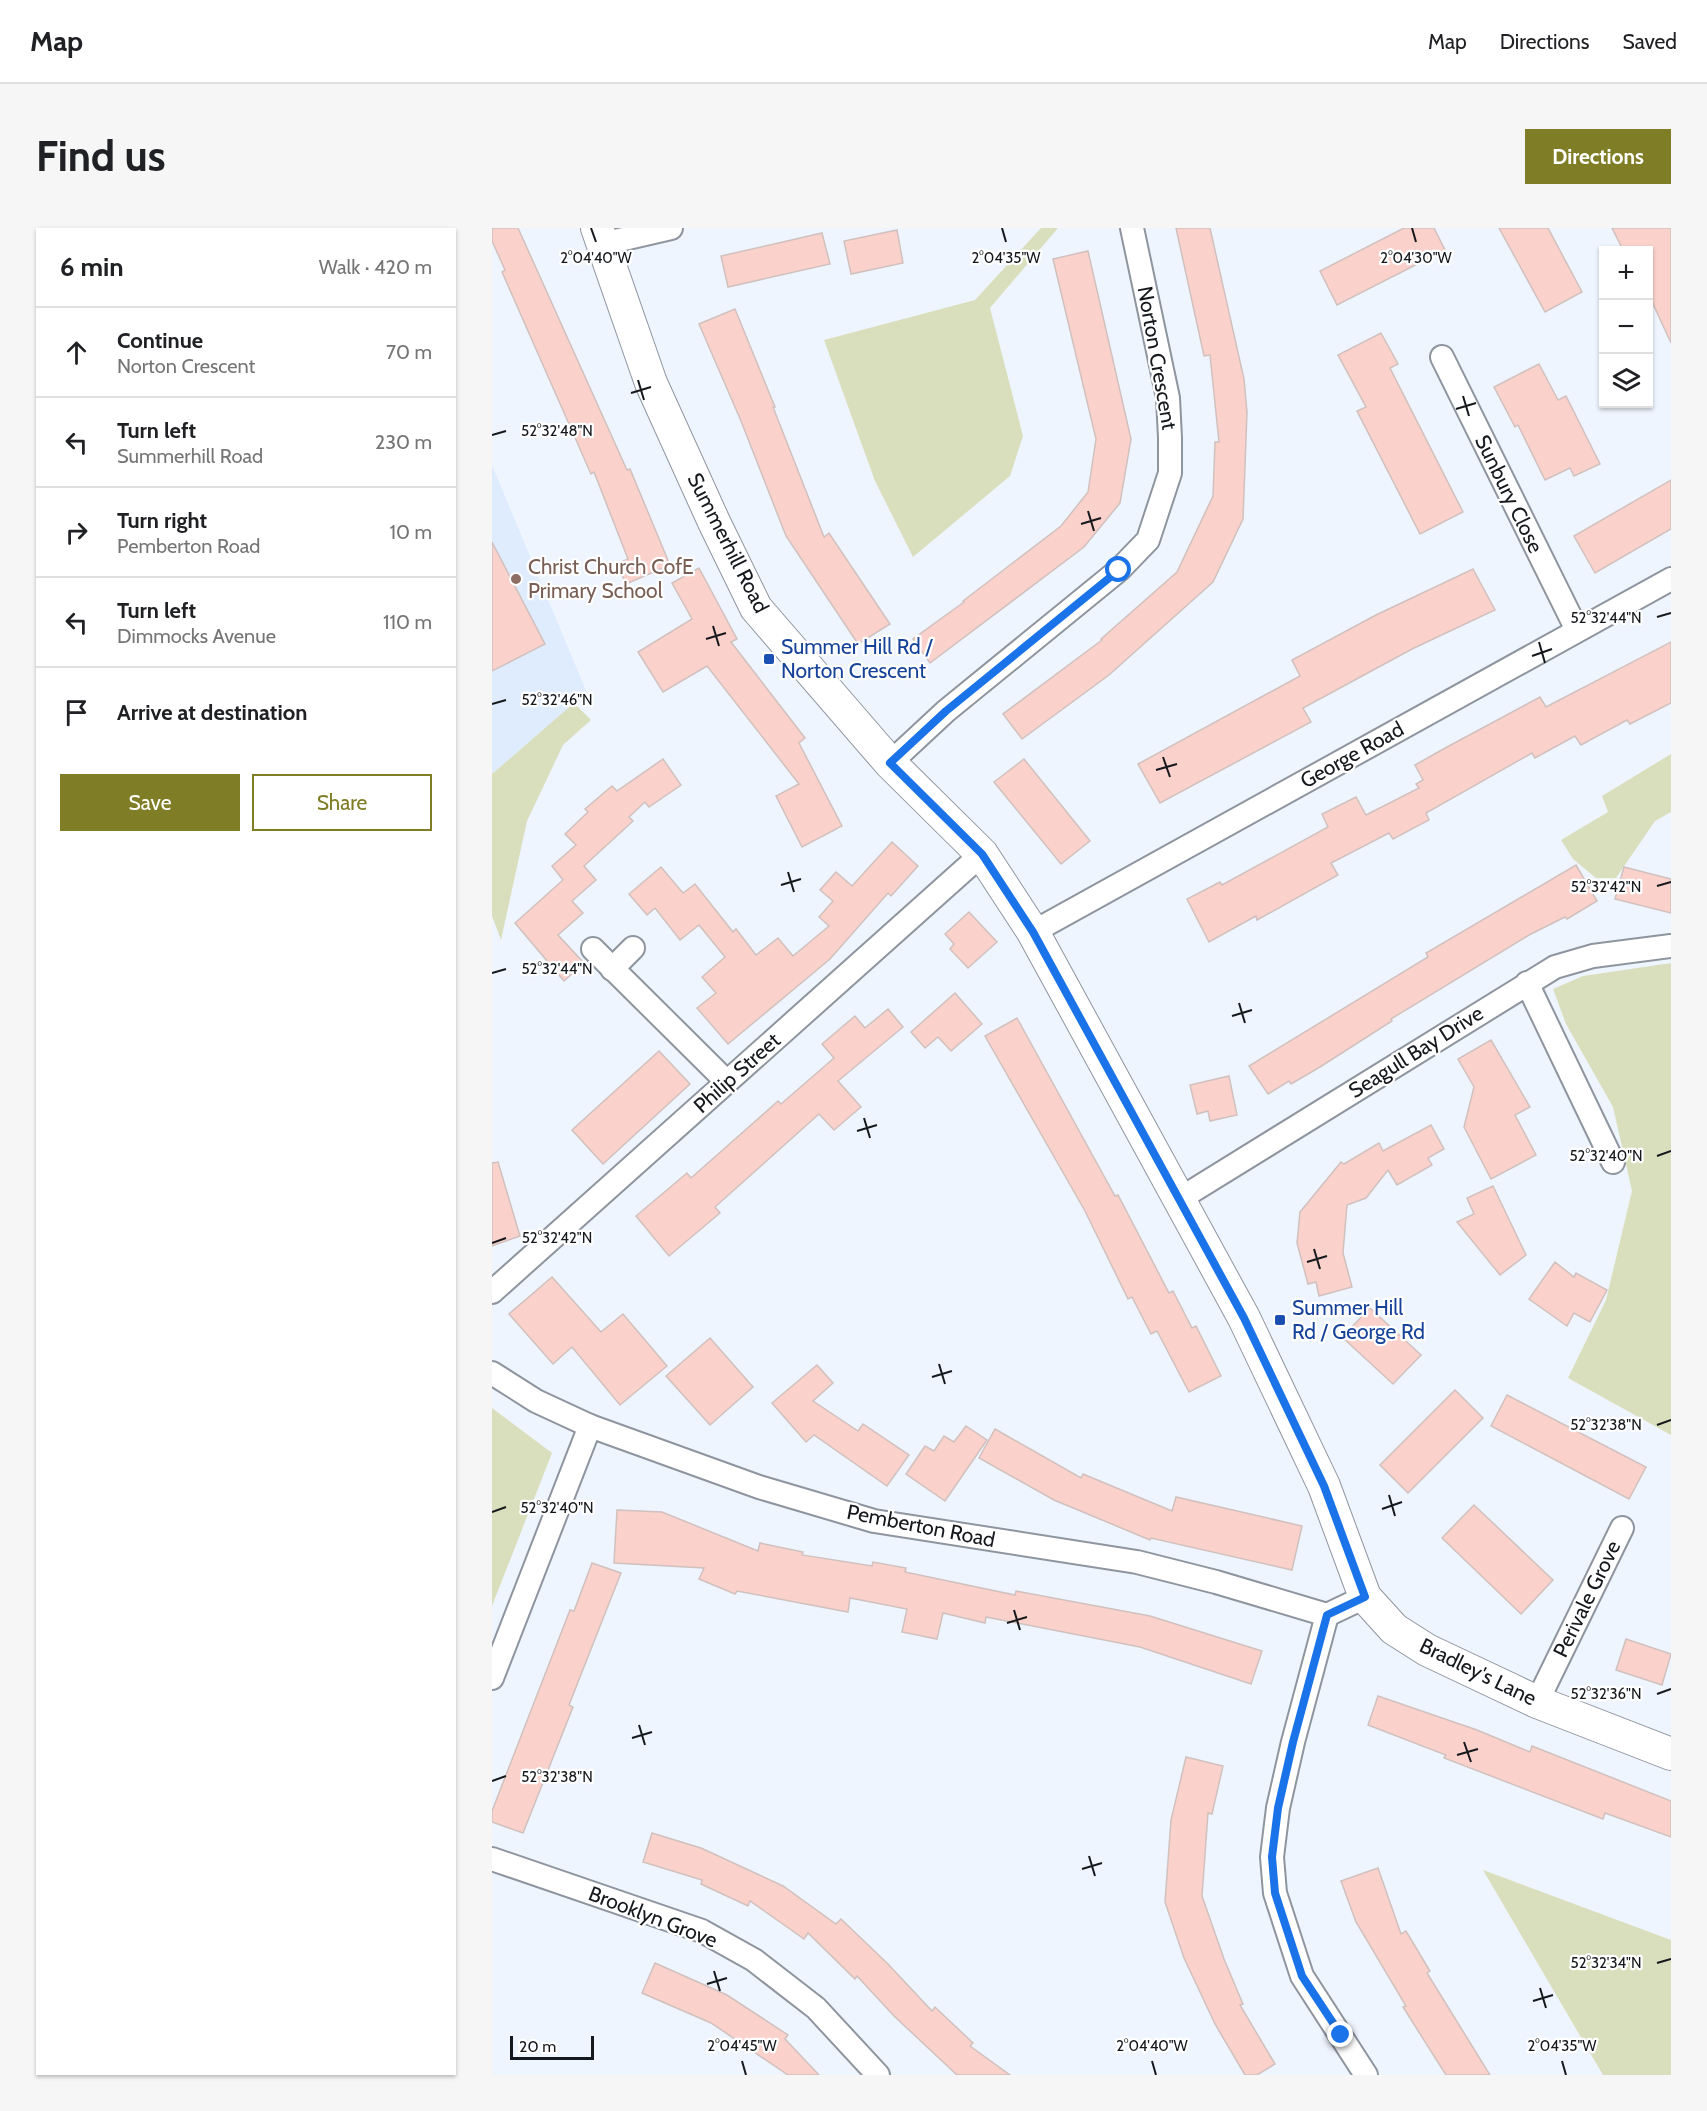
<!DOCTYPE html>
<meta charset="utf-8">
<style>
:root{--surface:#fff;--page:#f6f6f6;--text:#202124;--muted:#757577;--line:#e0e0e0;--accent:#7f7d25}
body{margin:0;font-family:Cabin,sans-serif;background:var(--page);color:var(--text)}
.controls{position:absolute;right:18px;top:18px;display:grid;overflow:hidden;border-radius:0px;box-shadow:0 2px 4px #0004}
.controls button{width:54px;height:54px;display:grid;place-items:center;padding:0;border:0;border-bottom:2px solid var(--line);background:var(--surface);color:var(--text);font:30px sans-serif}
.scale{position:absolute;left:18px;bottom:15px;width:84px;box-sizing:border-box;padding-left:6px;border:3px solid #15181c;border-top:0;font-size:16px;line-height:21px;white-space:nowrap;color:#15181c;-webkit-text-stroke:4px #fff;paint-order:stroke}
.stop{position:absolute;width:18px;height:18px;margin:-14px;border:4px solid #1a73e8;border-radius:50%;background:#fff}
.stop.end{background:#1a73e8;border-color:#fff;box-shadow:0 2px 6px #0008}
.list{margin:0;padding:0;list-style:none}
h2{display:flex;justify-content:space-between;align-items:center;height:78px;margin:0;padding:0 24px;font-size:26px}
h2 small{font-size:20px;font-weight:400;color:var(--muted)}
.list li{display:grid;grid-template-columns:39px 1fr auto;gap:18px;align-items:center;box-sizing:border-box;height:90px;padding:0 24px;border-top:2px solid var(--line)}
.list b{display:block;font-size:22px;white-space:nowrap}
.list p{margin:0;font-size:20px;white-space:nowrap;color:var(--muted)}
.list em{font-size:20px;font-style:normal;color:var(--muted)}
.actions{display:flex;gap:12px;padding:18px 24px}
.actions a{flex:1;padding:14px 0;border:2px solid var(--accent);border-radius:0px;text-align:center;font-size:21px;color:var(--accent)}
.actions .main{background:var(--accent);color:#fff}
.icon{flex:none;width:33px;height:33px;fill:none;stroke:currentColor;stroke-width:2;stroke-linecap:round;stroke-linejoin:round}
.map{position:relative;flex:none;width:1179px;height:1847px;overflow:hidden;border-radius:0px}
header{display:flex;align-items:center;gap:36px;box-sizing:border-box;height:84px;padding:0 30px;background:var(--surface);border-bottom:2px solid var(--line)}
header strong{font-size:28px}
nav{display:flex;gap:33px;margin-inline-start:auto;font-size:21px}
.intro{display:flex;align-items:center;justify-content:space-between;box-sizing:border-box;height:144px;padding:0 36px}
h1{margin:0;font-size:42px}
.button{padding:15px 27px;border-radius:0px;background:var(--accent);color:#fff;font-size:21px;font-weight:700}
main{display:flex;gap:36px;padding:0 36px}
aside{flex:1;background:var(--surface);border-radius:0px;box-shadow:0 2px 4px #0004}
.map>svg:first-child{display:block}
</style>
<header>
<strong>Map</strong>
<nav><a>Map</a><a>Directions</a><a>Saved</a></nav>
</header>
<div class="intro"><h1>Find us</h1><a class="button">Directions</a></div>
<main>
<aside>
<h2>6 min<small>Walk · 420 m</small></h2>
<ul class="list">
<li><svg class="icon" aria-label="ahead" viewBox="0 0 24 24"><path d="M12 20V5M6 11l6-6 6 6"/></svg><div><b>Continue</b><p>Norton Crescent</p></div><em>70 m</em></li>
<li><svg class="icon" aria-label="left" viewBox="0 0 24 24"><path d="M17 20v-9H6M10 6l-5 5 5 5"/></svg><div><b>Turn left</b><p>Summerhill Road</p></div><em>230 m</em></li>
<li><svg class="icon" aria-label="right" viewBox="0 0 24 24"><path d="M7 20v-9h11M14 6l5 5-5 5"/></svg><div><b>Turn right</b><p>Pemberton Road</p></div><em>10 m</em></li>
<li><svg class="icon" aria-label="left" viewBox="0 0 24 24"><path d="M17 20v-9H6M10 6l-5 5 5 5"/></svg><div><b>Turn left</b><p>Dimmocks Avenue</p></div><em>110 m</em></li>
<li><svg class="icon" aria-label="arrive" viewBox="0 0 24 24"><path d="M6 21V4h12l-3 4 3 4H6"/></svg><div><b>Arrive at destination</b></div></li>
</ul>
<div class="actions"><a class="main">Save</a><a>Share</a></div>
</aside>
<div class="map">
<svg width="1179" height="1847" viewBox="0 0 1179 1847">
<rect width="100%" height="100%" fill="#eff5fe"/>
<!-- built -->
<polygon fill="#dfecfd" points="0,237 95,465 0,546"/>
<!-- green -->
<g fill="#d9dfbc">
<polygon points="549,0 566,0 498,80 531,208 518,248 421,329 383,253 332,112 483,72"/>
<polygon points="82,475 99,492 71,517 35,593 9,712 0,688 0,546"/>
<polygon points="1179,526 1179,584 1163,593 1124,650 1104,650 1081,631 1069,612 1116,584 1110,568"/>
<polygon points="1179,735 1179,1207 1076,1150 1114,1072 1140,963 1121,879 1074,796 1061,761 1091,748"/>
<polygon points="0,1180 60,1225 0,1378"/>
<polygon points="991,1642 1179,1712 1179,1847 1111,1847"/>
</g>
<!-- building -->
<g fill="#fbd1cb" stroke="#d0c1bf" stroke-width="1.5">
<polygon points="0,0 26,0 135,242 138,241 178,337 134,356 125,336 136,331 102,244 99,246 10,44 13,42 0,13"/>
<polygon points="684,0 718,0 752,151 755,184 751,291 721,354 617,447 530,511 511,486 610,412 609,411 685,344 721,268 723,214 727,214 718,127 712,128"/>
<polygon points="912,0 942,0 953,22 845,77 828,43"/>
<polygon points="1007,0 1056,0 1090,64 1053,84"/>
<polygon points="1120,0 1179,0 1179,115 1156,65 1156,22 1131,22"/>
<polygon points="405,2 411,35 359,46 352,13"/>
<polygon points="330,5 338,36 236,59 229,28"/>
<polygon points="596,23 639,211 628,275 592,319 438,435 421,411 472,374 471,373 569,298 596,264 604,211 561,31"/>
<polygon points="243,81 283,179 281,179 332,309 337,305 398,396 366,416 294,308 249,193 207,96"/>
<polygon points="889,105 906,136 898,140 971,284 928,306 865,183 874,179 846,127"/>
<polygon points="1047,136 1066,172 1074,168 1108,236 1082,248 1078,240 1053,252 1026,197 1023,199 1002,159"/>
<polygon points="1179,252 1179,301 1103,345 1082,308"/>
<polygon points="0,314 53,416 0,443"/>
<polygon points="207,340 245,411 239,414 313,510 307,515 350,598 310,619 284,568 307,556 215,438 171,464 146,424 200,391 180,355"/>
<polygon points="981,341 1003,382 920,421 811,480 819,494 668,575 646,536 808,448 800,432 884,387"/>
<polygon points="1179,414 1179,475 1138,496 1135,492 1089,517 1083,508 1043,530 1040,525 934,585 937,592 901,611 897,605 839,635 846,647 765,692 764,688 717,714 695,671 728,654 730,657 836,599 830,586 864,569 874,587 927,560 924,556 931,552 923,537 955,519 1048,469 1054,479"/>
<polygon points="171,531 189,557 157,579 153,574 137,589 141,593 92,638 104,652 80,673 91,685 66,707 92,735 72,753 23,695 71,652 60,638 84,617 73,606 96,584 93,581 120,558 125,563"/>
<polygon points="532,531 598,613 569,636 502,554"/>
<polygon points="400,614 426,638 399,668 396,665 338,731 236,816 205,780 224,765 210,749 233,729 207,697 188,712 163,680 155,687 137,666 169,639 191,665 203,656 241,704 244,701 264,727 286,710 301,728 337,698 327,689 341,673 328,662 344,644 360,658"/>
<polygon points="1084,637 1105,673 1075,691 1073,689 1037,707 899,791 900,793 828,839 799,856 797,853 776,866 757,838 936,729 934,725"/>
<polygon points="1132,639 1179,651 1179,685 1123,671"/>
<polygon points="477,684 505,714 476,740 458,721 462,716 453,706"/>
<polygon points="463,765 490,796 459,823 446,809 433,820 419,804"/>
<polygon points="396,781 411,799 346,853 369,879 342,902 327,886 223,979 228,985 177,1028 144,988 195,945 199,950 286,873 289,876 342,830 330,816 363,788 373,800"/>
<polygon points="525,790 623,968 626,967 677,1065 681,1063 700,1100 704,1098 729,1148 697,1164 665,1103 659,1106 640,1069 636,1071 593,983 493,808"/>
<polygon points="999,812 1038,879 1023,887 1044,927 999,951 972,899 982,859 966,831"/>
<polygon points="167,823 198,856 111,936 80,902"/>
<polygon points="737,848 745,887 718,893 716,883 705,886 698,857"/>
<polygon points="939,897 952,921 936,930 940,937 905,957 896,942 874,970 855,977 851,1025 860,1059 827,1068 824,1054 816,1056 805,1015 808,984 849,934 852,936 887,915 891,923"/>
<polygon points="6,934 28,1008 0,1018 0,935"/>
<polygon points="1001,958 1034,1027 1008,1047 965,994 982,986 975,970"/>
<polygon points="1063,1034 1082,1049 1084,1045 1115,1062 1098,1094 1082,1085 1075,1098 1037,1071"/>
<polygon points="60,1049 109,1104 131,1086 175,1138 128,1177 80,1119 61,1136 17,1086"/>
<polygon points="878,1080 929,1127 901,1156 850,1109"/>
<polygon points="218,1110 261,1159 218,1197 174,1148"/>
<polygon points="325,1137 341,1155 321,1173 366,1203 371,1196 417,1227 395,1258 322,1207 314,1214 280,1175"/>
<polygon points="963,1162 991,1190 916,1265 888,1237"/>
<polygon points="1015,1167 1154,1239 1137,1271 999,1198"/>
<polygon points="474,1198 495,1212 453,1273 414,1246 433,1218 442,1223 452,1208 462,1214"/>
<polygon points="503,1201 589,1250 591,1246 680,1283 684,1269 810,1298 800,1342 659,1310 658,1312 562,1272 487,1230"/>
<polygon points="982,1277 1061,1352 1029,1386 950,1310"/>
<polygon points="125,1282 170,1284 266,1323 268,1315 311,1324 310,1327 380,1338 381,1334 414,1340 413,1344 523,1367 524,1363 658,1388 770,1423 759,1456 648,1419 494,1389 493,1395 451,1385 445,1411 410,1404 415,1381 358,1370 356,1384 245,1363 243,1366 207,1351 212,1340 122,1335"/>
<polygon points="100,1335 129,1345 77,1477 81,1479 31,1605 0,1594 0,1583 78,1382 82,1383"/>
<polygon points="1134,1411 1179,1426 1170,1457 1124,1442"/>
<polygon points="886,1468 985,1502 1038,1524 1040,1518 1179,1573 1179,1609 1113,1585 1111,1591 952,1530 954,1527 876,1497"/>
<polygon points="694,1529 731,1538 720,1586 716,1585 710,1668 732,1731 751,1776 748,1777 783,1836 765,1847 753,1847 723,1796 692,1730 673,1674 679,1592"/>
<polygon points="160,1605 209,1620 291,1658 344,1696 349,1691 396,1736 440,1783 443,1779 481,1815 478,1818 518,1847 465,1847 402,1788 365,1748 363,1751 316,1705 312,1711 258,1673 256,1678 209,1656 210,1652 151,1634"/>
<polygon points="886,1640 909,1706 914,1703 938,1743 935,1745 998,1847 954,1847 911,1779 914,1778 864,1694 849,1653"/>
<polygon points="163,1735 235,1767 296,1807 293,1811 327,1847 296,1847 219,1795 150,1765"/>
</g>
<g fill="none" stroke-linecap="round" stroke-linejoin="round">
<!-- street casing -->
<g stroke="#8e959f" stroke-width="26">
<g id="street">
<polyline points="110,16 179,0"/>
<polyline points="950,129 1085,402"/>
<polyline points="398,535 454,483 627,342 656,312 678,245 678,210 676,170 640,0"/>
<polyline points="541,704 1179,351"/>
<polyline points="101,721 235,854"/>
<polyline points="120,741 141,720"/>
<polyline points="1035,755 1121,934"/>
<polyline points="686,972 1063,739 1101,728 1179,718"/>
<polyline points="0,1064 490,626"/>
<polyline points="0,1145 44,1173 98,1198 267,1259 382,1293 645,1334 724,1354 835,1387 873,1369"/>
<polyline points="835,1387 801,1514 786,1580 780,1629 783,1665 810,1748 874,1847"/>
<polyline points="0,1450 98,1198"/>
<polyline points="1045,1474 1130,1300"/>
<polyline points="0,1631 210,1703 262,1732 324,1780 386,1847"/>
</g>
</g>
<!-- secondary casing -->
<g stroke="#8e959f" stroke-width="34">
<polyline id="secondary" points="105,0 159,155 222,294 264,380 398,535 490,626 541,704 752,1090 832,1258 873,1369 902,1401 935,1422 1045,1474 1179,1526"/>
</g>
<!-- street -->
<use href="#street" stroke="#fff" stroke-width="22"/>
<!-- secondary -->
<use href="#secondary" stroke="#fff" stroke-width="32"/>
</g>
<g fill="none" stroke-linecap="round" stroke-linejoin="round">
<!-- route -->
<polyline stroke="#1a73e8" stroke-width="8" points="627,342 454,483 398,535 490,626 541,704 752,1090 832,1258 873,1369 835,1387 801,1514 786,1580 780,1629 783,1665 810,1748 849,1807"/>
</g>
<!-- ticks -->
<path fill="none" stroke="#15181c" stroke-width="2" d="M99 0 104 14M510 0 514 14M920 0 924 14M146 152 152 172M139 165 159 159M971 168 977 188M964 181 984 175M0 207 14 203M596 283 602 303M589 296 609 290M1165 389 1179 385M221 398 227 418M214 411 234 405M1047 414 1053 435M1040 428 1060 421M0 476 14 472M671 529 678 549M664 542 685 536M296 644 302 664M289 657 309 651M1165 658 1179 654M0 745 14 741M747 775 753 795M740 788 760 782M372 890 378 910M365 903 385 897M1165 928 1179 923M0 1015 14 1010M822 1021 828 1041M815 1034 835 1028M447 1136 453 1156M440 1149 460 1143M1165 1197 1179 1192M897 1267 903 1288M890 1281 910 1274M0 1284 14 1279M522 1382 528 1402M515 1395 535 1389M1165 1466 1179 1461M147 1497 153 1517M140 1510 160 1504M972 1514 979 1534M965 1527 986 1521M0 1553 14 1548M597 1628 603 1648M590 1641 610 1635M1165 1735 1179 1731M222 1743 228 1763M215 1756 235 1750M1048 1760 1054 1780M1041 1773 1061 1767M250 1833 254 1847M660 1833 664 1847M1070 1833 1074 1847"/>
<!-- markers -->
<circle fill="#8d6e63" stroke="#fff" stroke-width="2" cx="24" cy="351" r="6"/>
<g fill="#1a4fb4" stroke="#fff" stroke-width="2">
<rect x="271" y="425" width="12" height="12" rx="3"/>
<rect x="782" y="1086" width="12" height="12" rx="3"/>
</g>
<g text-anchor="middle" stroke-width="4.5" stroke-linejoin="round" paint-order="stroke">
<!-- street labels -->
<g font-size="21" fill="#15181c" stroke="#fff">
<text transform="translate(665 130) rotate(80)" y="7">Norton Crescent</text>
<text transform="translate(1017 266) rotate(64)" y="7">Sunbury Close</text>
<text transform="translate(236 315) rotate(63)" y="7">Summerhill Road</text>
<text transform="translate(860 527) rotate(-29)" y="7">George Road</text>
<text transform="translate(924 824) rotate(-32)" y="7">Seagull Bay Drive</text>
<text transform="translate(245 845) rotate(-42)" y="7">Philip Street</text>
<text transform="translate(429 1298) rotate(11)" y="7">Pemberton Road</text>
<text transform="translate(1095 1371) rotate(-64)" y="7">Perivale Grove</text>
<text transform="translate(986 1444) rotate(26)" y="7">Bradley's Lane</text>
<text transform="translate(161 1689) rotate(21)" y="7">Brooklyn Grove</text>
</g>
<!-- education labels -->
<g font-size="21" fill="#785e54" stroke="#fff" text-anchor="start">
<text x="36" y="346">Christ Church CofE<tspan x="36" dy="24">Primary School</tspan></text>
</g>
<!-- transit labels -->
<g font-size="21" fill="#164399" stroke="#fff" text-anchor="start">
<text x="289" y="426">Summer Hill Rd /<tspan x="289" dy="24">Norton Crescent</tspan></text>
<text x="800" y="1087">Summer Hill<tspan x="800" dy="24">Rd / George Rd</tspan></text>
</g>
</g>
<g font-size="15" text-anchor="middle" fill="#15181c" stroke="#fff" stroke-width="4.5" stroke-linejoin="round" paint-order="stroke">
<text x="104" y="35">2°04'40"W</text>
<text x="514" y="35">2°04'35"W</text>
<text x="924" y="35">2°04'30"W</text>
<text x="65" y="208">52°32'48"N</text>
<text x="1114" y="395">52°32'44"N</text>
<text x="65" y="477">52°32'46"N</text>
<text x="1114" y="664">52°32'42"N</text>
<text x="65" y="746">52°32'44"N</text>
<text x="1114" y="933">52°32'40"N</text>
<text x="65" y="1015">52°32'42"N</text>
<text x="1114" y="1202">52°32'38"N</text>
<text x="65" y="1285">52°32'40"N</text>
<text x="1114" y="1471">52°32'36"N</text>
<text x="65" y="1554">52°32'38"N</text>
<text x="1114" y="1740">52°32'34"N</text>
<text x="250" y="1823">2°04'45"W</text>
<text x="660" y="1823">2°04'40"W</text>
<text x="1070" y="1823">2°04'35"W</text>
</g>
</svg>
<div class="controls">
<button>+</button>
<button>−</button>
<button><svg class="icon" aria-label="layers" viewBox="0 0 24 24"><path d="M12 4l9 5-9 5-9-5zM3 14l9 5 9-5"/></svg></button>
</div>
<div class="scale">20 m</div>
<div class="stop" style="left:627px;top:342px"></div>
<div class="stop end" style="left:849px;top:1807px"></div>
</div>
</main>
